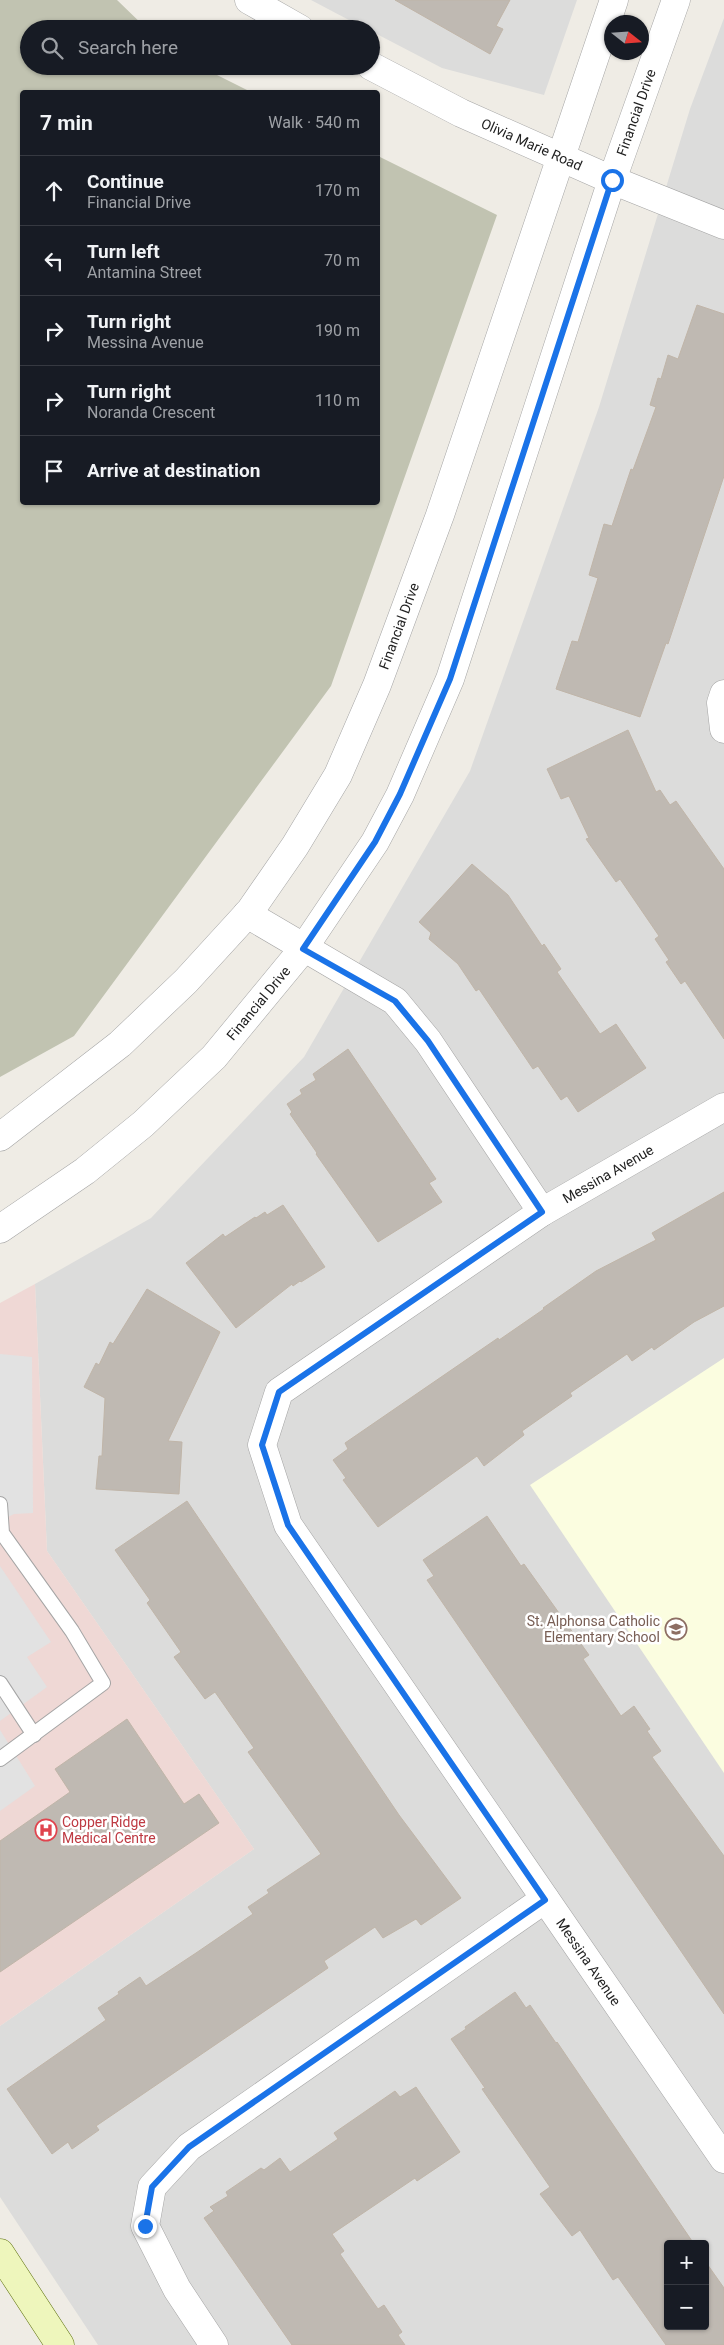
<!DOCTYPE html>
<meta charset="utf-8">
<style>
:root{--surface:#171b24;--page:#242831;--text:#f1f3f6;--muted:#9ea1a6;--line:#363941}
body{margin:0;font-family:Roboto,sans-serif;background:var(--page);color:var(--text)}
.controls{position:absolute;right:15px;bottom:15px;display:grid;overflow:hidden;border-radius:5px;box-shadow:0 1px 4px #0004}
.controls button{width:45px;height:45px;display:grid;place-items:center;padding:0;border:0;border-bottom:1px solid var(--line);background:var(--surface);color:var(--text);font:25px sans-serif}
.compass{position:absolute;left:604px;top:15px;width:45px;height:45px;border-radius:50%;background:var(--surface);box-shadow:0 1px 4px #0004;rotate:107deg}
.stop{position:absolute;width:15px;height:15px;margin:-11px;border:4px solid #1a73e8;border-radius:50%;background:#fff}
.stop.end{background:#1a73e8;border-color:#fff;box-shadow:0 1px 5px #0008}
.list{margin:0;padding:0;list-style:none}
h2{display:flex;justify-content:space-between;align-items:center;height:65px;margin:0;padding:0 20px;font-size:21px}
h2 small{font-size:16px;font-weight:400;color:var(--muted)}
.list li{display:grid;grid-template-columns:32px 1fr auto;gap:15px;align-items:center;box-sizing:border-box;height:70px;padding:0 20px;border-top:1px solid var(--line)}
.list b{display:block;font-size:19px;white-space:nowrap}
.list p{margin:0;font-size:16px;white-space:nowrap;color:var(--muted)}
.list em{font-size:16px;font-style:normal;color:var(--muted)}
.icon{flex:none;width:28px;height:28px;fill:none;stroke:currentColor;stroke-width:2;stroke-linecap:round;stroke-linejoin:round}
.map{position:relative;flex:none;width:724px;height:2345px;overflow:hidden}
.search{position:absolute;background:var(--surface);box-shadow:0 1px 4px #0004;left:20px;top:20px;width:360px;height:55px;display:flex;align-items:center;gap:12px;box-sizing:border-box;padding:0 18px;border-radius:28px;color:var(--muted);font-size:19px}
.panel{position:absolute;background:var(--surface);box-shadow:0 1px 4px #0004;left:20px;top:90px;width:360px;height:415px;border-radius:5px}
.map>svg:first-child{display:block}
</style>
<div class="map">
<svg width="724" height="2345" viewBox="0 0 724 2345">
<rect width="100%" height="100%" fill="#efece5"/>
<!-- residential -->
<g fill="#dcdcdb" fill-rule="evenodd">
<polygon points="311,0 577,0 544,95 442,68 371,31 371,29 366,29"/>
<path d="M724 18V2345H98L0 2197V2026L254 1849 47 1551 35 1284 151 1218 304 1057 470 771 599 407 690 109ZM668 2244H705V2326H668Z"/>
</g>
<!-- commercial -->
<polygon fill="#efd8d5" points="35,1284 47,1551 254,1849 0,2026 0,1303"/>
<!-- education -->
<polygon fill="#fbfde0" points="724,1358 724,1773 530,1485"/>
<!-- construction -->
<polygon fill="#c1c3b1" points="0,0 117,0 147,29 29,29 29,66 199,66 251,92 22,92 22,502 378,502 378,156 497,215 331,686 74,1036 0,1077"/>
<!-- parking -->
<g fill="#e2e2e2">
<polygon points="0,1354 32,1357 33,1513 14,1514 0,1521"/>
<polygon points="0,1566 51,1642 27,1657 47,1687 0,1721"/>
<polygon points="0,1730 35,1786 0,1811"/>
</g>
<!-- building -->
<g fill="#bfb9b2" stroke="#c0b5a8">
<polygon points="395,0 510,0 496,26 503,29 490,54"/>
<polygon points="697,305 724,314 724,476 668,644 666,643 640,717 556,689 572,641 578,642 598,578 589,575 604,524 612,526 631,469 633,470 656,407 650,405 658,378 661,379 668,355 678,359"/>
<polygon points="628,730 656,792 660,790 670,805 676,801 724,869 724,1039 685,981 681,984 666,962 669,960 655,939 659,936 620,879 616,882 586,839 589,838 569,796 561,799 547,769"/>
<polygon points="472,864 508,895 542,946 544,944 561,969 557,972 600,1034 616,1024 646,1068 578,1112 567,1096 561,1100 538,1066 533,1069 479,989 476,991 458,964 429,939 431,933 419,922"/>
<polygon points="348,1049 436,1179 429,1183 442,1202 378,1242 316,1154 317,1153 290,1114 292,1112 287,1104 302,1094 300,1090 316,1080 313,1074"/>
<polygon points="724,1192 724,1306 694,1322 654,1350 652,1347 632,1361 627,1354 570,1393 572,1396 522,1431 524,1435 484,1466 477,1456 378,1527 343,1480 346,1478 333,1460 348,1449 345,1443 498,1338 499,1340 544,1309 543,1308 596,1271 656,1240 652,1233"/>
<polygon points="283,1205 325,1267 301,1282 300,1281 293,1286 292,1284 236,1328 186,1263 223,1234 225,1237 255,1217 256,1218 265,1212 267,1215"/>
<polygon points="147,1289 220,1332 168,1441 182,1442 179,1494 96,1489 99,1456 102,1456 105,1398 84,1387 96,1363 99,1365 110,1342 113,1344"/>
<polygon points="187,1501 399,1815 461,1898 421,1925 416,1919 383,1938 375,1927 324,1961 328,1968 96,2126 99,2130 72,2149 68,2142 52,2154 7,2089 106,2020 98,2008 119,1994 118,1992 140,1977 146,1986 196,1953 253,1914 248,1907 269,1893 267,1890 321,1854 248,1752 254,1748 215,1692 205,1699 174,1657 181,1652 147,1603 150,1600 115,1550"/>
<polygon points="487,1516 521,1566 524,1564 589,1655 583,1659 621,1716 634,1706 650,1729 647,1731 661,1751 652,1757 724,1856 724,2014 427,1580 434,1576 423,1560"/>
<polygon points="127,1719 184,1804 199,1794 219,1823 0,1972 0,1841 70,1792 55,1769"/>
<polygon points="515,1992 526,2008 530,2005 556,2043 557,2042 694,2244 668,2244 668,2326 705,2326 705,2261 724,2288 724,2345 666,2345 618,2277 613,2280 580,2230 572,2236 540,2194 550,2187 482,2089 485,2088 451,2039 466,2029 465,2027"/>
<polygon points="416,2087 460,2152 417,2181 415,2178 332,2234 344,2251 340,2254 378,2309 384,2305 402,2332 398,2335 405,2345 292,2345 204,2218 214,2211 210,2207 228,2196 226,2192 261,2168 264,2170 280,2158 290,2172 338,2139 334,2133 395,2091 400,2097"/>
</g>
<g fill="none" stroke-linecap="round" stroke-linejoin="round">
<!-- service casing -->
<g stroke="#a5a5a5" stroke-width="16">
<g id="service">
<polyline points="0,1504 2,1533 72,1631 103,1683 0,1759"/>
<polyline points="0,1683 34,1735"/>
</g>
</g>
<!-- minor casing -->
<g stroke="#a5a5a5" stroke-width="29">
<g id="minor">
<polyline points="249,0 300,29"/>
<path id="s1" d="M371 66 461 113 612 180 724 225"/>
<polyline points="724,694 721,703 724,729"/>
<polyline points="247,914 395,1001 428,1041 542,1212"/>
<path id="s2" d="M724 1107 542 1212 279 1392 262 1445 288 1525 724 2159"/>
<polyline points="214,2345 177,2289 145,2226 152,2187 189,2147 545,1899"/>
</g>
</g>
<!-- tertiary casing -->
<g stroke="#a5a5a5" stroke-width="29">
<g id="tertiary">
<path id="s3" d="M0 1137 120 1044 186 981 250 911 295 846 338 775 377 685 440 515 614 0"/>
<path id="s4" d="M0 1229 85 1171 143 1124 214 1057 303 949 375 842 400 795 450 679 612 180 676 0"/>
</g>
</g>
<!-- secondary casing -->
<g stroke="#5c700b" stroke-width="29">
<polyline id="secondary" points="0,2253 60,2345"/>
</g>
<!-- service -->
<use href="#service" stroke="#fff" stroke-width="14"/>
<!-- minor -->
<use href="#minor" stroke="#fff" stroke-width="28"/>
<!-- tertiary -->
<use href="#tertiary" stroke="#fff" stroke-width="28"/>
<!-- secondary -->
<use href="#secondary" stroke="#eef6bc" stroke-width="28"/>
</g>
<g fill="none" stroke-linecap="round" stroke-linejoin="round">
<!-- route -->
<polyline stroke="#1a73e8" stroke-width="6" points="145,2226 152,2187 189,2147 545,1900 288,1525 262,1445 279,1392 542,1212 428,1041 395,1001 303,949 375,842 400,794 450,679 612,180"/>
</g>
<!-- icons -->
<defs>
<g id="school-ring" transform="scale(1.125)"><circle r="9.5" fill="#fff" stroke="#8d6e63" stroke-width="1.5"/><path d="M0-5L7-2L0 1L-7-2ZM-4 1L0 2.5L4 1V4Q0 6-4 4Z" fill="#8d6e63"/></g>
<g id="hospital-ring" transform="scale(1.125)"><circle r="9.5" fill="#fff" stroke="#e0444e" stroke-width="1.5"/><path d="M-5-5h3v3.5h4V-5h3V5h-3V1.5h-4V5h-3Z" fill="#e0444e"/></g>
</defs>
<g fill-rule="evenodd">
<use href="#school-ring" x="676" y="1629"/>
<use href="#hospital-ring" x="46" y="1830"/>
</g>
<g text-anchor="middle" stroke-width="5" stroke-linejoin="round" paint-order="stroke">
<!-- street labels -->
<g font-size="14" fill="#1e1e1e" stroke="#fff">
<text dy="5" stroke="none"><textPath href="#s4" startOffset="1320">Financial Drive</textPath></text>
<text dy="5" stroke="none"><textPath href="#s1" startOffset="179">Olivia Marie Road</textPath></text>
<text dy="5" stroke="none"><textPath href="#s3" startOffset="661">Financial Drive</textPath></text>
<text dy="5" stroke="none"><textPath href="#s4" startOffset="345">Financial Drive</textPath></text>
<text transform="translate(608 1174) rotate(-30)" y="5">Messina Avenue</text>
<text dy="5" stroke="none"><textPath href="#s2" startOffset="1199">Messina Avenue</textPath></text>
</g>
<!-- education labels -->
<g font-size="14" fill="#785e54" stroke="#fff" text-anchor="end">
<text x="660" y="1626">St. Alphonsa Catholic<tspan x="660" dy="16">Elementary School</tspan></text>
</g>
<!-- health labels -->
<g font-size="14" fill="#be3a42" stroke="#fff" text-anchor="start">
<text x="62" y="1827">Copper Ridge<tspan x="62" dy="16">Medical Centre</tspan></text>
</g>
</g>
</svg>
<div class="controls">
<button>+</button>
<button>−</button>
</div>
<svg class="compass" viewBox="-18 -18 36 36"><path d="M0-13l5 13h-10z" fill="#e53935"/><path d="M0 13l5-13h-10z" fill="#9ea1a6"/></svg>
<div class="stop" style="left:612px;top:180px"></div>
<div class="stop end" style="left:145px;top:2226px"></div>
<div class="search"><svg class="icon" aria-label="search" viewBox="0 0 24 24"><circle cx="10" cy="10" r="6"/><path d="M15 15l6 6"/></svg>Search here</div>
<section class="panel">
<h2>7 min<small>Walk · 540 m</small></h2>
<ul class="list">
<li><svg class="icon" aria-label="ahead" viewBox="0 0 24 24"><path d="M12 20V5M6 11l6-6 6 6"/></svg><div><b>Continue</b><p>Financial Drive</p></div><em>170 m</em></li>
<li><svg class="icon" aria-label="left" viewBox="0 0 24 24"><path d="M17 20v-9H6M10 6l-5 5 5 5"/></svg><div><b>Turn left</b><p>Antamina Street</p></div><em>70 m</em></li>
<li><svg class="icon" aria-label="right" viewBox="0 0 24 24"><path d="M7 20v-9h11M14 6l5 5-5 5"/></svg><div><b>Turn right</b><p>Messina Avenue</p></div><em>190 m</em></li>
<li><svg class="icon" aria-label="right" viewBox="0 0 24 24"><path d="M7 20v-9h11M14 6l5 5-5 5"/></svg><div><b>Turn right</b><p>Noranda Crescent</p></div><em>110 m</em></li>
<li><svg class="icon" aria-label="arrive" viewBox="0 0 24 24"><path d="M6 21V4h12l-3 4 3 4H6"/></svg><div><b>Arrive at destination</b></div></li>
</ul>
</section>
</div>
